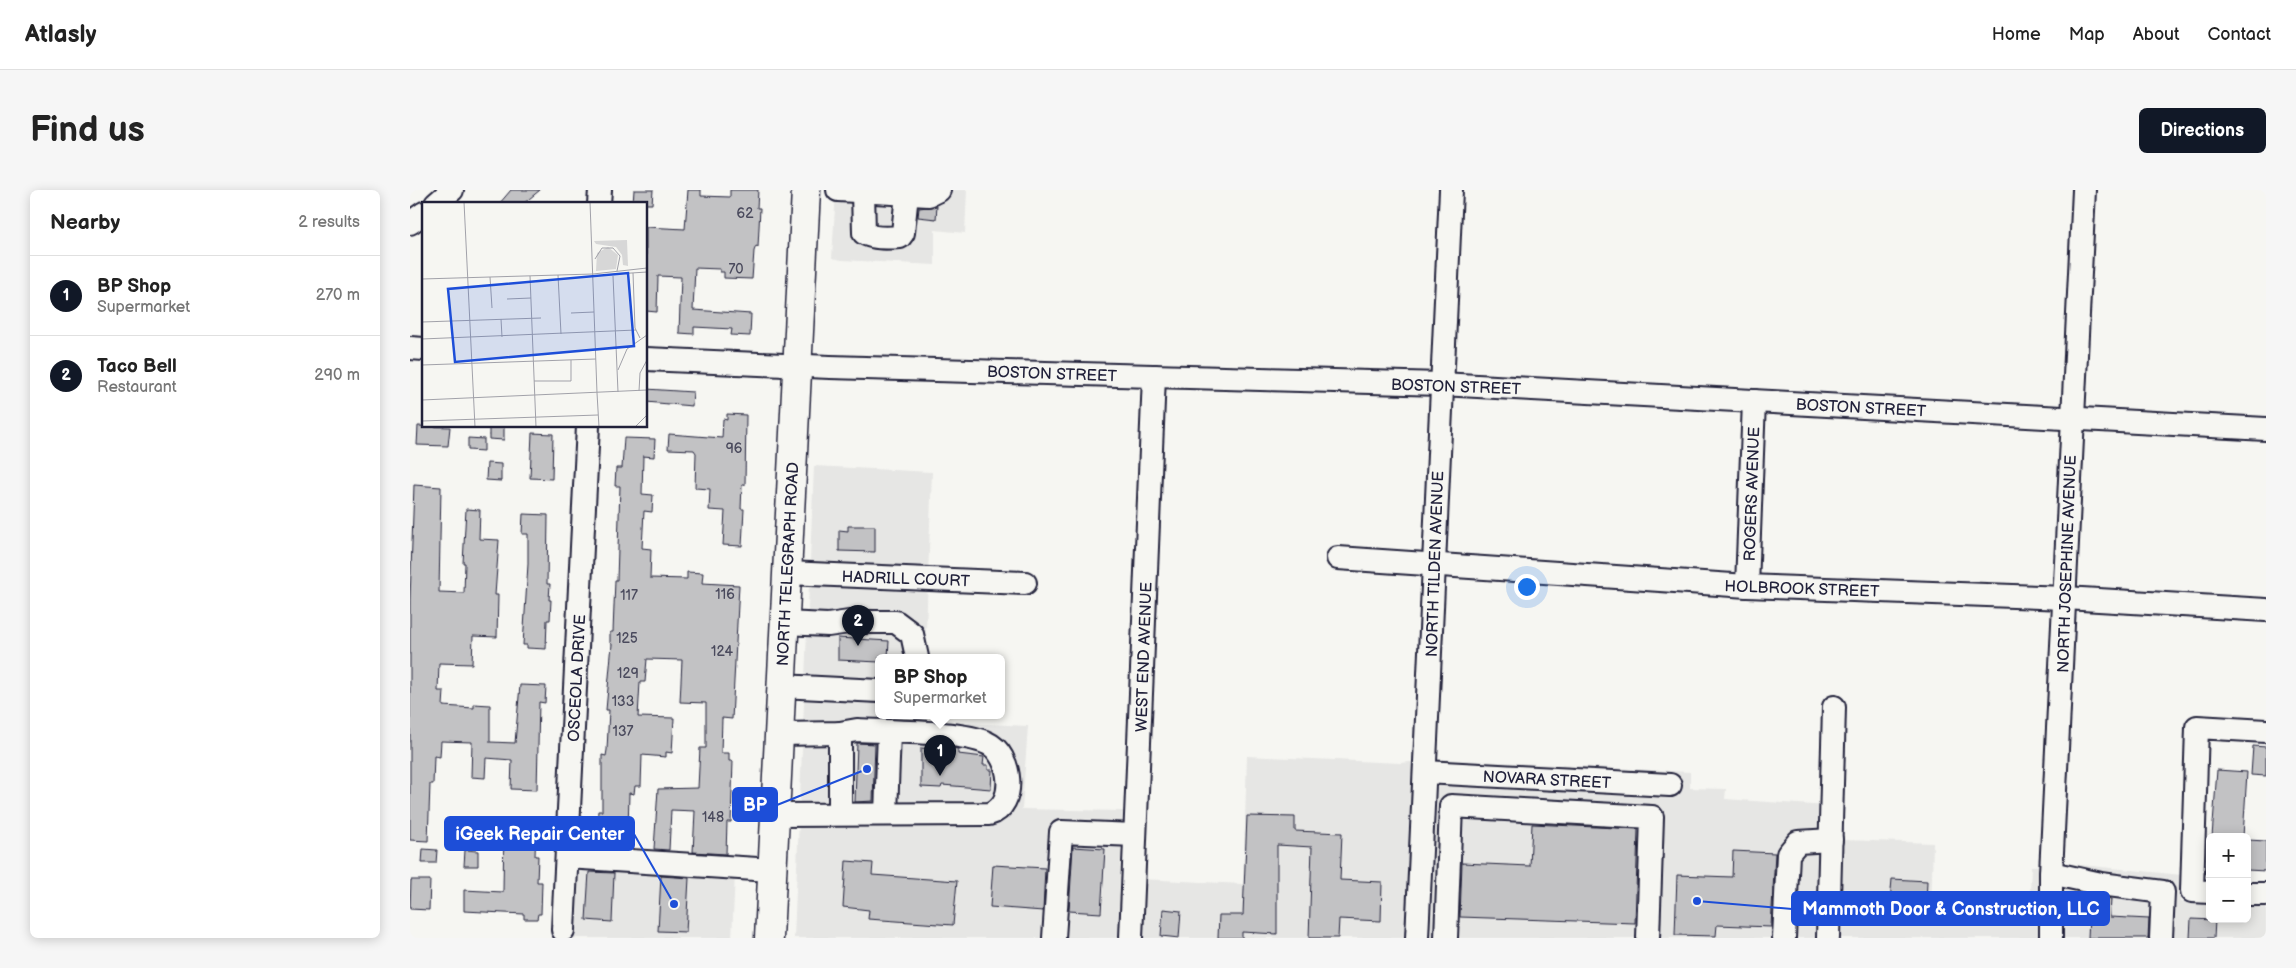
<!DOCTYPE html>
<meta charset="utf-8">
<style>
:root{--surface:#fff;--page:#f6f6f6;--text:#222;--muted:#767676;--line:#e0e0e0;--accent:#111827}
body{margin:0;font-family:"Balsamiq Sans",sans-serif;background:var(--page);color:var(--text)}
.controls{position:absolute;right:15px;bottom:15px;display:grid;overflow:hidden;border-radius:8px;box-shadow:0 2px 12px #0003}
.controls button{width:45px;height:45px;display:grid;place-items:center;padding:0;border:0;border-bottom:1px solid var(--line);background:var(--surface);color:var(--text);font:25px sans-serif}
.you{position:absolute;left:1116px;top:396px;width:18px;height:18px;margin:-12px;border:4px solid #fff;border-radius:50%;background:#1a73e8;box-shadow:0 0 0 8px #1a73e833}
.badge{display:grid;place-items:center;width:32px;height:32px;border-radius:50%;background:var(--accent);color:#fff;font-size:16px;font-weight:700}
.pin{position:absolute;translate:-50% -41px;filter:drop-shadow(0 1px 2px #0008)}
.pin::after{content:'';position:absolute;top:26px;width:18px;height:15px;background:inherit;clip-path:polygon(0 0,100% 0,50% 100%)}
.popup{position:absolute;left:465px;top:464px;width:130px;height:65px;box-sizing:border-box;display:grid;place-content:center;border-radius:8px;background:var(--surface);filter:drop-shadow(0 1px 4px #0005);font-size:16px;white-space:nowrap;color:var(--muted)}
.popup b{font-size:19px;color:var(--text)}
.popup::after{content:'';position:absolute;left:50%;top:100%;margin-left:-10px;border:10px solid transparent;border-top-color:var(--surface)}
.list{margin:0;padding:0;list-style:none}
h2{display:flex;justify-content:space-between;align-items:center;height:65px;margin:0;padding:0 20px;font-size:21px}
h2 small{font-size:16px;font-weight:400;color:var(--muted)}
.list li{display:grid;grid-template-columns:32px 1fr auto;gap:15px;align-items:center;box-sizing:border-box;height:80px;padding:0 20px;border-top:1px solid var(--line)}
.list b{display:block;font-size:19px;white-space:nowrap}
.list p{margin:0;font-size:16px;white-space:nowrap;color:var(--muted)}
.list em{font-size:16px;font-style:normal;color:var(--muted)}
.map{position:relative;flex:none;width:1856px;height:748px;overflow:hidden;border-radius:8px}
header{display:flex;align-items:center;gap:30px;box-sizing:border-box;height:70px;padding:0 25px;background:var(--surface);border-bottom:1px solid var(--line)}
header strong{font-size:24px}
nav{display:flex;gap:28px;margin-inline-start:auto;font-size:18px}
.intro{display:flex;align-items:center;justify-content:space-between;box-sizing:border-box;height:120px;padding:0 30px}
h1{margin:0;font-size:35px}
.button{padding:12px 22px;border-radius:8px;background:var(--accent);color:#fff;font-size:18px;font-weight:700}
main{display:flex;gap:30px;padding:0 30px}
aside{flex:1;background:var(--surface);border-radius:8px;box-shadow:0 2px 12px #0003}
.map>svg:first-child{display:block}
</style>
<header>
<strong>Atlasly</strong>
<nav><a>Home</a><a>Map</a><a>About</a><a>Contact</a></nav>
</header>
<div class="intro"><h1>Find us</h1><a class="button">Directions</a></div>
<main>
<aside>
<h2>Nearby<small>2 results</small></h2>
<ul class="list">
<li><span class="badge">1</span><div><b>BP Shop</b><p>Supermarket</p></div><em>270 m</em></li>
<li><span class="badge">2</span><div><b>Taco Bell</b><p>Restaurant</p></div><em>290 m</em></li>
</ul>
</aside>
<div class="map">
<svg width="1856" height="748" viewBox="0 0 1856 748">
<rect width="100%" height="100%" fill="#f6f6f2"/>
<filter id="ink" filterUnits="userSpaceOnUse"><feTurbulence type="fractalNoise" baseFrequency=".02" numOctaves="2"/><feDisplacementMap in="SourceGraphic" scale="10" xChannelSelector="R" yChannelSelector="G"/><feConvolveMatrix kernelMatrix="1 2 1 2 8 2 1 2 1" color-interpolation-filters="sRGB"/></filter>
<g filter="url(#ink)">
<!-- built -->
<g fill="#e6e6e4">
<polygon points="426,0 557,0 555,43 525,40 525,75 432,70 422,68"/>
<polygon points="404,276 522,282 515,467 469,467 469,525 513,525 513,531 618,536 612,619 713,621 710,688 833,694 837,566 990,573 1030,569 1280,582 1280,598 1316,599 1315,609 1433,617 1432,650 1523,653 1521,720 1619,727 1621,676 1661,674 1772,685 1770,712 1800,713 1800,729 1837,729 1837,715 1856,716 1856,748 384,748"/>
<polygon points="166,671 325,684 322,748 160,748"/>
</g>
<!-- building -->
<g fill="#c2c2c4" stroke="#22223b">
<polygon points="101,0 130,0 113,14 89,14"/>
<polygon points="224,0 243,0 242,14 223,14"/>
<polygon points="278,0 291,0 291,6 320,7 320,0 348,0 347,18 350,18 348,57 346,56 344,61 342,89 314,88 314,82 310,82 310,79 285,78 283,120 341,124 340,146 321,145 322,139 284,137 284,144 269,143 271,87 248,86 247,122 236,121 236,37 275,39"/>
<polygon points="527,16 526,29 508,27 509,18"/>
<polygon points="236,199 283,202 282,216 236,212"/>
<polygon points="317,224 336,225 335,295 332,295 331,319 334,319 332,356 313,355 315,321 299,320 300,299 285,298 286,263 284,260 258,259 259,244 312,248 313,229 317,230"/>
<polygon points="8,236 40,237 38,256 7,255"/>
<polygon points="79,236 94,236 94,250 79,249"/>
<polygon points="122,243 143,244 142,289 120,288"/>
<polygon points="58,248 74,249 74,261 58,260"/>
<polygon points="214,248 245,249 244,267 233,266 232,304 243,305 242,322 234,321 232,358 241,359 240,388 277,389 277,382 293,383 292,393 329,395 322,529 312,528 311,563 319,563 319,571 323,571 321,632 317,632 316,664 283,662 285,621 261,620 259,660 244,659 248,599 288,598 290,558 296,558 296,513 270,512 272,470 237,469 235,492 230,492 228,527 264,528 262,563 256,562 256,567 232,565 231,596 225,596 224,604 219,603 218,640 220,640 220,658 190,656 191,634 187,634 188,621 192,621 192,565 196,566 197,560 199,520 196,520 202,454 200,453 200,442 203,442 205,390 207,390 210,296 205,296 206,278 212,278"/>
<polygon points="77,273 91,274 91,291 76,290"/>
<polygon points="4,295 31,297 29,402 54,403 55,373 53,373 56,319 70,320 69,349 89,350 85,405 88,405 87,447 63,446 62,474 29,473 28,501 34,501 33,516 64,518 64,514 80,515 80,552 105,553 110,495 136,496 135,513 129,512 127,600 101,599 102,570 76,568 75,588 61,587 62,552 31,551 30,567 24,566 23,594 20,594 18,651 0,650 0,410"/>
<polygon points="113,324 138,325 137,394 140,394 139,410 141,410 140,430 137,430 136,459 117,458 117,455 113,455 118,374 118,344 112,344"/>
<polygon points="438,336 465,336 465,362 429,361 429,340 438,341"/>
<polygon points="428,448 479,451 478,467 469,467 469,472 428,470"/>
<polygon points="447,553 465,554 463,611 445,612"/>
<polygon points="1843,556 1856,557 1856,586 1841,585"/>
<polygon points="533,557 548,559 548,564 574,567 573,575 578,575 578,580 582,580 581,599 532,595 531,598 511,597 511,558 533,560"/>
<polygon points="1807,580 1837,582 1833,647 1802,647"/>
<polygon points="837,626 885,627 885,641 932,643 930,690 972,692 971,731 929,729 928,748 899,748 902,657 867,655 867,744 832,742 832,748 808,748 809,725 833,725"/>
<polygon points="1122,634 1228,639 1225,733 1050,727 1052,673 1120,676"/>
<polygon points="94,635 126,636 125,666 128,666 127,692 132,692 131,724 128,724 127,729 114,729 114,724 54,721 54,700 93,702"/>
<polygon points="1838,650 1856,651 1856,681 1837,680"/>
<polygon points="663,657 695,659 691,723 659,721"/>
<polygon points="13,659 27,660 26,673 12,673"/>
<polygon points="55,660 68,661 68,676 54,676"/>
<polygon points="1323,661 1365,663 1361,737 1307,735 1306,746 1265,745 1267,685 1322,687"/>
<polygon points="436,671 463,673 462,685 547,691 543,735 458,729 459,720 433,717"/>
<polygon points="583,675 635,678 633,721 580,717"/>
<polygon points="179,682 204,683 202,732 176,730"/>
<polygon points="251,686 279,688 276,742 248,741"/>
<polygon points="1482,689 1517,691 1516,714 1480,712"/>
<polygon points="1,690 20,690 19,720 0,719"/>
<polygon points="1680,705 1701,709 1700,727 1739,729 1738,748 1678,748"/>
<polygon points="753,719 771,721 769,748 751,746"/>
<polygon points="1781,729 1805,730 1804,748 1780,748"/>
</g>
<g fill="none" stroke-linecap="round" stroke-linejoin="round">
<!-- minor casing -->
<g stroke="#22223b" stroke-width="26">
<g id="minor">
<polyline points="428,0 519,5 529,0"/>
<path d="M453 1 454 43C463 49 479 48 490 47L493 43 497 4"/>
<polyline points="26,14 42,0"/>
<polyline points="189,14 190,0"/>
<polyline points="0,33 14,23"/>
<polyline points="0,158 14,159"/>
<polyline points="236,169 420,177 1031,194 1856,239"/>
<polyline points="928,368 1337,396 1655,408 1856,420"/>
<polyline points="377,383 615,393"/>
<polyline points="1337,396 1344,211"/>
<polyline points="374,433 418,435 439,432 486,432 502,444 507,467"/>
<polyline points="371,496 469,501"/>
<polyline points="1015,582 1260,595"/>
<polyline points="430,624 430,543"/>
<polyline points="476,624 479,542"/>
<path d="M365 625 579 624C608 616 602 564 577 553 552 541 478 542 447 540L430 543 369 544"/>
<polyline points="157,667 362,680"/>
<polyline points="1641,683 1691,694 1753,702 1751,748"/>
<polyline points="1800,702 1782,701 1787,537 1856,541"/>
<polyline points="1837,704 1856,704"/>
<polyline points="153,740 178,236"/>
<polyline points="644,748 651,642 725,645"/>
<polyline points="721,748 744,186"/>
<polyline points="1007,748 1041,0"/>
<polyline points="1036,748 1041,616 1242,627 1238,748"/>
<polyline points="1374,748 1378,664 1388,652 1421,650"/>
<polyline points="1418,748 1424,517"/>
<polyline points="1641,748 1641,683 1674,0"/>
</g>
</g>
<!-- major casing -->
<g stroke="#22223b" stroke-width="31">
<polyline id="major" points="359,748 396,0"/>
</g>
<!-- minor -->
<use href="#minor" stroke="#f6f6f2" stroke-width="22"/>
<!-- major -->
<use href="#major" stroke="#f6f6f2" stroke-width="28"/>
</g>
</g>
<g text-anchor="middle" stroke-width="4" stroke-linejoin="round" paint-order="stroke">
<!-- number labels -->
<g font-size="14" fill="#4a4a5d">
<text x="335" y="28">62</text>
<text x="326" y="84">70</text>
<text x="324" y="263">96</text>
<text x="315" y="409">116</text>
<text x="219" y="410">117</text>
<text x="217" y="453">125</text>
<text x="312" y="466">124</text>
<text x="218" y="488">129</text>
<text x="213" y="516">133</text>
<text x="213" y="546">137</text>
<text x="303" y="632">148</text>
</g>
<!-- street labels -->
<g font-size="16" fill="#22223b" stroke="#f6f6f2">
<text transform="translate(642 183) rotate(2)" y="6">BOSTON STREET</text>
<text transform="translate(1046 196) rotate(2)" y="6">BOSTON STREET</text>
<text transform="translate(1451 217) rotate(3)" y="6">BOSTON STREET</text>
<text transform="translate(1341 304) rotate(-88)" y="6">ROGERS AVENUE</text>
<text transform="translate(377 374) rotate(-87)" y="6">NORTH TELEGRAPH ROAD</text>
<text transform="translate(1024 374) rotate(-88)" y="6">NORTH TILDEN AVENUE</text>
<text transform="translate(1656 374) rotate(-88)" y="6">NORTH JOSEPHINE AVENUE</text>
<text transform="translate(496 388) rotate(2)" y="6">HADRILL COURT</text>
<text transform="translate(1392 398) rotate(2)" y="6">HOLBROOK STREET</text>
<text transform="translate(733 467) rotate(-88)" y="6">WEST END AVENUE</text>
<text transform="translate(166 488) rotate(-87)" y="6">OSCEOLA DRIVE</text>
<text transform="translate(1137 589) rotate(3)" y="6">NOVARA STREET</text>
</g>
</g>
<!-- overview -->
<g transform="translate(12 12)">
<rect width="225" height="225" fill="#f6f6f2"/>
<path d="M205 38 206 64 201 63 200 53 194 45 174 42 172 39ZM186 45 196 53 194 67 174 69 175 51Z" fill="#d7d7d7"/>
<path fill="none" stroke="#a1a1a9" stroke-width="1" d="M42 0 53 225M168 0 175 191M173 57 180 46H191L198 54 195 69M211 71 213 126 218 136M194 72 225 70M136 73 139 132M108 74 114 225M191 74 196 190M68 75 70 106M0 77 171 72 225 66M85 97 109 96M149 111 172 110M79 117 80 135M0 120 119 116M0 137 214 128M0 163 174 157M196 168 205 147 225 133M112 179H149V158M217 189 218 171 225 158M175 191 177 225M0 198 225 188M0 219 176 213M213 225 225 213"/>
<path fill="#1d4ed8" fill-opacity="0.15" stroke="#1d4ed8" stroke-width="2.5" d="M206 71 212 144 33 160 26 87Z"/>
<rect width="225" height="225" fill="none" stroke="#22223b" stroke-width="2.5"/>
</g>
<!-- callouts -->
<path fill="none" stroke="#1d4ed8" stroke-width="2" d="M457 579L367 615M264 714L224 644M1287 711L1382 719"/>
<g fill="#1d4ed8" stroke="#f6f6f2" stroke-width="2">
<circle cx="457" cy="579" r="5"/>
<circle cx="264" cy="714" r="5"/>
<circle cx="1287" cy="711" r="5"/>
</g>
<g fill="#1d4ed8" stroke="#1d4ed8" stroke-width="2">
<rect x="323" y="598" width="44" height="33" rx="5"/>
<rect x="35" y="627" width="189" height="33" rx="5"/>
<rect x="1382" y="702" width="317" height="33" rx="5"/>
</g>
<g font-size="18" text-anchor="middle" font-weight="bold" fill="#fff">
<text x="345" y="621">BP</text>
<text x="130" y="650">iGeek Repair Center</text>
<text x="1541" y="725">Mammoth Door &amp; Construction, LLC</text>
</g>
</svg>
<div class="controls">
<button>+</button>
<button>−</button>
</div>
<div class="you"></div>
<div class="pin badge" style="left:530px;top:586px">1</div>
<div class="popup"><b>BP Shop</b>Supermarket</div>
<div class="pin badge" style="left:448px;top:456px">2</div>
</div>
</main>
